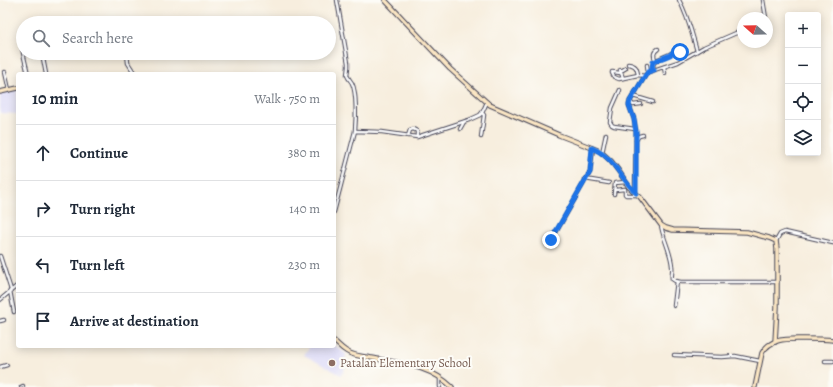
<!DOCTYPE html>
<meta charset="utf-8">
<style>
:root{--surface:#fff;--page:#f2f2f3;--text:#1f2937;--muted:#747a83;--line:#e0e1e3}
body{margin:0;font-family:Alegreya,serif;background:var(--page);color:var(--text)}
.controls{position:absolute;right:12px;top:12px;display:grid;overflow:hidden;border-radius:4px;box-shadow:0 2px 10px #0003}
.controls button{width:36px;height:36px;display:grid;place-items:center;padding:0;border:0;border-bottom:1px solid var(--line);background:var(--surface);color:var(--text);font:20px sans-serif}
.compass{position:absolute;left:737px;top:12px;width:36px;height:36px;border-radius:50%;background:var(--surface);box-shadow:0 2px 10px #0003;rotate:290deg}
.stop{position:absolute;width:12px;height:12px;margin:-9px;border:3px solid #1a73e8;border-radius:50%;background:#fff}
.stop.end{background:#1a73e8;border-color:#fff;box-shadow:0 1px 4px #0008}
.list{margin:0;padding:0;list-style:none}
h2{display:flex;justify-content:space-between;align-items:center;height:52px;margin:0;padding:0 16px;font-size:17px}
h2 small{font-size:13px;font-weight:400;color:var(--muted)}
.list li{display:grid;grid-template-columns:26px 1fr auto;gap:12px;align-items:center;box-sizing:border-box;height:56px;padding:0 16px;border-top:1px solid var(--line)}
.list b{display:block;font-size:15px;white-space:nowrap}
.list em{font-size:13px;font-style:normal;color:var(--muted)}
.icon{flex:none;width:22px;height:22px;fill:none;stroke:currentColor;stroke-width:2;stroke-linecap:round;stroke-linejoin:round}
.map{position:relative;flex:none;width:833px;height:387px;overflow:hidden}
.search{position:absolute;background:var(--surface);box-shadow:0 2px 10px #0003;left:16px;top:16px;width:320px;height:44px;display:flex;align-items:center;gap:10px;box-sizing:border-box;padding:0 14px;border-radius:22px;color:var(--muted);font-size:15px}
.panel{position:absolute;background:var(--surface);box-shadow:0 2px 10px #0003;left:16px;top:72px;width:320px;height:276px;border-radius:4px}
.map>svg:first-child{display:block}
</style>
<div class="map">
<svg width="833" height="387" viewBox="0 0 833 387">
<rect width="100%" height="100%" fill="#fdfcf7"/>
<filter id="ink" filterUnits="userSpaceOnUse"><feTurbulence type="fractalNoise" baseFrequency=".025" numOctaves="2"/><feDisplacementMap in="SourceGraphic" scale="8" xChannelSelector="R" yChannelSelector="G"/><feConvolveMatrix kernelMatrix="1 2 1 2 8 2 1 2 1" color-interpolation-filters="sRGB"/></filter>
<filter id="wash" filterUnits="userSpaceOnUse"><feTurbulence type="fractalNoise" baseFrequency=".012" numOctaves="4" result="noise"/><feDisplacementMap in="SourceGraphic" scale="16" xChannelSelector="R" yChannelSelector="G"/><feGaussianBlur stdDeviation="0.9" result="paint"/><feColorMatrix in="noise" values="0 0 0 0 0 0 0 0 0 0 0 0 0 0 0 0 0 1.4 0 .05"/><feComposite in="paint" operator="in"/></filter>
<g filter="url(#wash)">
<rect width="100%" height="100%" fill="#f7eede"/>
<!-- built -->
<g fill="#d9d7f8">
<polygon points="17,89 17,114 0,113 0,93"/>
<polygon points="334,345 346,354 344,371 341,375 304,355 310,346 334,346"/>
</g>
</g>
<g filter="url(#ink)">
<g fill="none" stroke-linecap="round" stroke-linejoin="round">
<!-- street casing -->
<g stroke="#424153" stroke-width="4.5">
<g id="street">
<path d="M337 0 348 63V67L347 75C348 78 350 80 352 83 357 93 356 119 355 131"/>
<path d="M679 0C688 16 692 34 697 51"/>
<polyline points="763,0 766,18"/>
<polyline points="20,38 23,52"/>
<polyline points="23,53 28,74"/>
<polyline points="42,53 46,74"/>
<polyline points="127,53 128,63 135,74"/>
<path d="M656 61C653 56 653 52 658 49"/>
<path d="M628 64C636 65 637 68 638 75"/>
<polyline points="647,65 648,72"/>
<polyline points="664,67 665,73"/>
<polyline points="620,70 623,78"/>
<path d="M654 70C649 58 666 58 673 52H680"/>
<polyline points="621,71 626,68"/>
<polyline points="5,72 9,90"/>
<polyline points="621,73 612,72 612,73 614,77 619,79 638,75 645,76"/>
<polyline points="620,90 612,108 610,122 612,125 614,126 635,129"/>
<polyline points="633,96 653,102"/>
<polyline points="630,101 633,105 641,104"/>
<polyline points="460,129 464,122"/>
<polyline points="408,136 410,130 413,129 417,131 417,137"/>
<polyline points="481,137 484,115 482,113"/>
<polyline points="636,140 639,136 643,135"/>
<polyline points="602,153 606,134"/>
<polyline points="585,179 609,183"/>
<polyline points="615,190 625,189 625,194 626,195 637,195"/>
<polyline points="635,192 636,132 634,119 629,105 630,101 645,76 648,72 678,62 704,47 743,30"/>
<polyline points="614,194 615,183 626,182"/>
<polyline points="334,212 355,131 382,132 417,137 469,120 480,115 483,111 487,102"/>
<path d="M661 225C663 239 671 252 672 266 673 271 671 275 672 279L675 281 681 282H777"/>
<polyline points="551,241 590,172 593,148"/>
<polyline points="776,241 780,234 785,232 833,243"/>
<polyline points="0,256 11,290"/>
<polyline points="10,291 14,312"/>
<polyline points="0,300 18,285"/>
<polyline points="674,306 677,281"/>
<polyline points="0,321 4,320"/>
<polyline points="674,355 722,357 735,356 760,361"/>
<polyline points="825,361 833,361"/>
<polyline points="0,367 7,365"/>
<polyline points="21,387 23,386"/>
<polyline points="440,387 440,378"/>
</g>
</g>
<!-- secondary casing -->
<g stroke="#424153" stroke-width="5.5">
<g id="secondary">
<polyline points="385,0 450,69 490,105 559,135 600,151 611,161 618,170 629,187 640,197 661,225 666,228 673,230 747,232 769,238 776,241 777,249 777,307 775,342"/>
<polyline points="0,92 18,88"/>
<path d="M334 341C338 344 341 348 346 351 353 356 364 357 372 358 402 364 429 365 452 387"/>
<path d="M755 387 762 353C771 337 789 339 805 339 814 339 824 339 833 340"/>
</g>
</g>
<!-- street -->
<use href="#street" stroke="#fff" stroke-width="2.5"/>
<!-- secondary -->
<use href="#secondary" stroke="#fbe6c3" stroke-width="3.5"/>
</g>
</g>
<g fill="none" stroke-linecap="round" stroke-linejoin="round" filter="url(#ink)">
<!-- route -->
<path stroke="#1a73e8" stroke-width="5" d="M551 240 590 172 592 148C614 157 620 178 636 193V132L634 119 629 105 630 101 645 76 648 72 654 70 652 67 653 62 670 55 673 52H680"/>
</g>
<!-- markers -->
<circle fill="#8d6e63" stroke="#fdfcf7" stroke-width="1.5" cx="332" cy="363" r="4"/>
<g text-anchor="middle" stroke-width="4" stroke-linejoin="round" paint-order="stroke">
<!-- education labels -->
<g font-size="12" fill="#785e54" stroke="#fdfcf7" text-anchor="start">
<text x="340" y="367">Patalan Elementary School</text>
</g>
</g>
</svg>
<div class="controls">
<button>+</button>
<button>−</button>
<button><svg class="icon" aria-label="locate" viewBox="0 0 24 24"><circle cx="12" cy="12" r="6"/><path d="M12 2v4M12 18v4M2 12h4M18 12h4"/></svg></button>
<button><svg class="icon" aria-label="layers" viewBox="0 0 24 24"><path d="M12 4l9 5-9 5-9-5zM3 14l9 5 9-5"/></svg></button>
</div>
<svg class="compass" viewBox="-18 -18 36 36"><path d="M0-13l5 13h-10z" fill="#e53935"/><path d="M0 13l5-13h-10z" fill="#747a83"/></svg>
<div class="stop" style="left:680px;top:52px"></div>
<div class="stop end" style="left:551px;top:240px"></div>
<div class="search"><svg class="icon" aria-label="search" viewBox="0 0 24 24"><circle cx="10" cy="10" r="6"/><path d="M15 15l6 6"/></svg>Search here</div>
<section class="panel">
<h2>10 min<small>Walk · 750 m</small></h2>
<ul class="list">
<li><svg class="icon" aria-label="ahead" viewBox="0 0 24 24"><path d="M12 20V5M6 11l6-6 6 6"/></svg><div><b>Continue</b></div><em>380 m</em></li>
<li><svg class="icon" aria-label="right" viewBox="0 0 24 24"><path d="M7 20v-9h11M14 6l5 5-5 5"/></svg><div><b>Turn right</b></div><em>140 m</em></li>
<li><svg class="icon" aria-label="left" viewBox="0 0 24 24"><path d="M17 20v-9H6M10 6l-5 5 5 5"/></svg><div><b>Turn left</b></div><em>230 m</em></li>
<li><svg class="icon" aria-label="arrive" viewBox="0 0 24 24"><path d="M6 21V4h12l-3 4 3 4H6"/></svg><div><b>Arrive at destination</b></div></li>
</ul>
</section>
</div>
